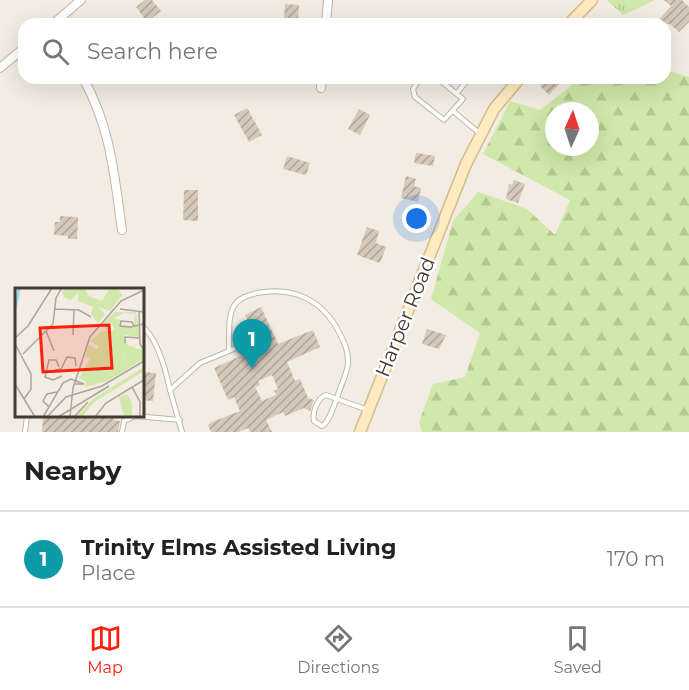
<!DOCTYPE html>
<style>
:root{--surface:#fff;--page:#f6f6f6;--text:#222;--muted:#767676;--line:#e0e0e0;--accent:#ff200c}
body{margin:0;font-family:Montserrat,sans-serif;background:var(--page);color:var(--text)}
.compass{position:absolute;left:545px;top:102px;width:54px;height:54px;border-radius:50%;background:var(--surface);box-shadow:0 6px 24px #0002;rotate:3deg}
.you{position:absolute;left:417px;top:219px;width:21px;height:21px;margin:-15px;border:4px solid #fff;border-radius:50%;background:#1a73e8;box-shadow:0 0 0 9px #1a73e833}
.badge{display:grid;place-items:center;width:39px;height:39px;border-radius:50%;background:var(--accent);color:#fff;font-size:20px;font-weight:700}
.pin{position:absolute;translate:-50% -50px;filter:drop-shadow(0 2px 3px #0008)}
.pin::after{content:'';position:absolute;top:32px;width:21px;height:18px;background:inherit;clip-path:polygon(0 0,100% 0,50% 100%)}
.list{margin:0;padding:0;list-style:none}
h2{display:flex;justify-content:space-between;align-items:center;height:78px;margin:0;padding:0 24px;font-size:26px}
h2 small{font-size:20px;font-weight:400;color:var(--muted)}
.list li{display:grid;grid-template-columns:39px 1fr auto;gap:18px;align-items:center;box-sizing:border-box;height:96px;padding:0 24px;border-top:2px solid var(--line)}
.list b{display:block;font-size:22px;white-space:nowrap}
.list p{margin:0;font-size:20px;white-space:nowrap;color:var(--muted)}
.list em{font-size:20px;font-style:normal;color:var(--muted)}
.icon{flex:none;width:33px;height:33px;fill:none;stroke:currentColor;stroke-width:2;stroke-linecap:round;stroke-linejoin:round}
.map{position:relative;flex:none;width:689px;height:432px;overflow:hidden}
.search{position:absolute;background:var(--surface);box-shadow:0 6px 24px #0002;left:18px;right:18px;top:18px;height:66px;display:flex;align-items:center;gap:15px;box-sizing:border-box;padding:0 21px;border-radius:18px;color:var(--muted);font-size:22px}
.sheet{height:174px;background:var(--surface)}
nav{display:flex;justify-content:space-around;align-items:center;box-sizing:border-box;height:84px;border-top:2px solid var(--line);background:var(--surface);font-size:16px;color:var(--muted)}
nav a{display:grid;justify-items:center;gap:3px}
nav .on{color:var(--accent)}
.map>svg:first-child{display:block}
</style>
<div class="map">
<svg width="689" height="432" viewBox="0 0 689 432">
<defs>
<pattern id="grass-tufts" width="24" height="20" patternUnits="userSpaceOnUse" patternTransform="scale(1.5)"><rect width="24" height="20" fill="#d0e8a9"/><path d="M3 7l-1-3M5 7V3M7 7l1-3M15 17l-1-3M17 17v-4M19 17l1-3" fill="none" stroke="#b4c892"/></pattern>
<pattern id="forest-firs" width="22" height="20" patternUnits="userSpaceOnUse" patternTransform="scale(1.5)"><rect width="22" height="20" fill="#d0e8a9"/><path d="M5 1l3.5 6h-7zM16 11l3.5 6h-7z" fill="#b4c892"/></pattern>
<pattern id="building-hatch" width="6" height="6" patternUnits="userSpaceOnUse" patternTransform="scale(1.5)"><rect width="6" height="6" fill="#d6c9ba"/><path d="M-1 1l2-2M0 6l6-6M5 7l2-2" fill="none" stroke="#afa498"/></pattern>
</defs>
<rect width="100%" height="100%" fill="#f2ece2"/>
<!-- grass -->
<polygon fill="url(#grass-tufts)" points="607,0 655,0 623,15"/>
<!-- forest -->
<path fill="url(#forest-firs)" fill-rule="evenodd" d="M665 70 689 77V432H422L419 422 433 384 465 377 480 333 431 299 453 221 478 192 527 209 555 235 570 200 483 154 510 101 540 110 581 78H665ZM554 111H590V147H554Z"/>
<!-- building -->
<g fill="url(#building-hatch)" fill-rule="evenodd">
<polygon points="145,0 152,0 161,11 147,22 136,7"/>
<polygon points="664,0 682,0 689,7 689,22 679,32 670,24 655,24 671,6"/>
<polygon points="285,4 299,5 298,19 284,18"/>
<polygon points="548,78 565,78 549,95 540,86"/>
<polygon points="247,108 262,135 249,142 234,115"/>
<polygon points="359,109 370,115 360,135 348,129"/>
<polygon points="416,153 435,156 433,166 414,163"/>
<polygon points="287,156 310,163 306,175 283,169"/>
<polygon points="406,176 416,179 414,186 421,188 418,202 401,198"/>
<polygon points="514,180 525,184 518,203 506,199 509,184 512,185"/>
<polygon points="184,190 198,190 198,221 183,220"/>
<polygon points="60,216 78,217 77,239 68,239 68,236 54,235 55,222 60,222"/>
<polygon points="367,227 379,231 376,243 386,247 380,263 357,255"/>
<path d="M261 307 278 344 313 330 320 347 287 362 295 381 300 379 308 398 314 400 310 411 304 408 285 416 283 412 266 420 272 432H250L248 428 238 432H211L208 425 212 422 240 411 234 397 228 400 214 368 245 354 248 359 262 353 245 315ZM272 375 278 389 274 391 276 395 262 401 255 387 260 385 258 381Z"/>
<polygon points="427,329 446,335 439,349 422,344"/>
<polygon points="142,372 156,373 153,401 142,400"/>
<polygon points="43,416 111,416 114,420 120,421 118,432 42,432"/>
</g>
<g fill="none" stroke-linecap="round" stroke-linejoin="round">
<!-- lane casing -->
<g stroke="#c0b6a8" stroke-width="6">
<g id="lane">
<polyline points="420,78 413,89 415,97 444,120 463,99 437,78"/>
<polyline points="457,93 469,78"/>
<polyline points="453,111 479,133"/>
<path d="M142 326C158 339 166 371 170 390"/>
<polyline points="229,351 250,342"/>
<polyline points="25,432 27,416"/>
<polyline points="122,432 124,421 135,416 180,420"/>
<path d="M182 432 170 390 200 363 229 351C230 337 227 318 234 306 238 298 249 295 257 293 294 286 323 300 340 334 344 342 348 350 348 360 349 371 341 384 338 395 334 404 330 422 322 426L314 421C312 413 317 398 326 395L368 410"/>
</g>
</g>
<!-- street casing -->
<g stroke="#c0b6a8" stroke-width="10">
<g id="street">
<polyline points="53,24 81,0"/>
<polyline points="326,24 328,0"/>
<polyline points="0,68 24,48"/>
<path d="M83 78C111 128 114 174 122 230"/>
<polyline points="321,88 322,78"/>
</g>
</g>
<!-- secondary casing -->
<g stroke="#d3bd90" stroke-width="13">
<g id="secondary">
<polyline points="569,24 592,0"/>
<polyline points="360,432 466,164 494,109 520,78"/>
</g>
</g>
<!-- lane -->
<use href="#lane" stroke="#fff" stroke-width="4"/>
<!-- street -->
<use href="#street" stroke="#fff" stroke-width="8"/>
<!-- secondary -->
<use href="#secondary" stroke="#ffebbf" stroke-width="10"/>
</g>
<g text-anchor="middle" stroke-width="5" stroke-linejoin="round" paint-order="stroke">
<!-- street labels -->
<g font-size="20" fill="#433b33" stroke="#fff">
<text transform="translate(405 317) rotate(-68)" y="7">Harper Road</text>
</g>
</g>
<!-- overview -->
<g transform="translate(15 288)">
<rect width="129" height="129" fill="#f2ece2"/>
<path d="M100 24H121L123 36 119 37 120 26 109 25 99 30 105 32 104 38H123L125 49 96 45 99 41 97 35H92V42L86 37ZM109 56 118 59 120 56 119 60 129 62V67L110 78Z" fill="#d0e8a9"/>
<path d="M51 0H70L74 8 87 13 95 0H102L107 7 95 23 83 19 90 26 83 35 76 26 78 19 63 13 64 4 56 12 50 10 47 4ZM88 42 109 47 114 61 109 67 110 77 129 67V71L92 93 70 99 71 94 64 90 75 71 70 68 74 57 82 61 83 58 75 53ZM129 79V83L79 114 67 129H61L78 111ZM112 106 117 115V129H109L104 109Z" fill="#d0e8a9"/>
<path fill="none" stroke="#9bd4f1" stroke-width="3" d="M0 22 4 0"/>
<path fill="none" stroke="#aca59c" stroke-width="1.5" d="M40 21 64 22 76 29M105 21 129 24M124 23 125 56 129 62M119 38 117 34 106 33 105 38 115 39 119 38 129 36M31 43 39 63M58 47 59 21M0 50 13 38 37 0M110 55V49L125 50M0 56 16 86V101L9 111M8 66 38 36 41 10 46 1M44 79 41 72H34L30 89 38 92 47 88M46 84 40 82 46 81 52 69 60 70 61 78M0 96 20 129M117 99 125 114V129M34 119 28 113 32 106 42 104M28 129 48 95 56 91 69 96H59M32 129 51 109 87 98 129 73M43 129 94 98M55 129 58 100 75 49 106 13 129 2M59 129 73 114M80 129 91 115 129 92"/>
<path fill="#ff200c" fill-opacity="0.15" stroke="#ff200c" stroke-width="3" d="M94 37 97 80 28 84 25 40Z"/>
<rect width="129" height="129" fill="none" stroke="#433b33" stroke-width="3"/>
</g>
</svg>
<svg class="compass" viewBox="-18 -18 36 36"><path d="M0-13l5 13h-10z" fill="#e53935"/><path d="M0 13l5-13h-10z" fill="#767676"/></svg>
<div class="you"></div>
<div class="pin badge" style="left:252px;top:369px;background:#0f9aa8">1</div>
<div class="search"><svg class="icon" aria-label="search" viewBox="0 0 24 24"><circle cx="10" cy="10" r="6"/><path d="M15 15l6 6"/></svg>Search here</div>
</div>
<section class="sheet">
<h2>Nearby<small></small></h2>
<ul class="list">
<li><span class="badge" style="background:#0f9aa8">1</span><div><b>Trinity Elms Assisted Living</b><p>Place</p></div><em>170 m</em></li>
</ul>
</section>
<nav>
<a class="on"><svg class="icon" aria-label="map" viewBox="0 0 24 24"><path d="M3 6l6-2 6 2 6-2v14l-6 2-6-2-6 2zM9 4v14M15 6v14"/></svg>Map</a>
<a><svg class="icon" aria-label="directions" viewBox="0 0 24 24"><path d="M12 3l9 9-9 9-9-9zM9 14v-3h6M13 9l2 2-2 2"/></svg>Directions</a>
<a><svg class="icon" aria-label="saved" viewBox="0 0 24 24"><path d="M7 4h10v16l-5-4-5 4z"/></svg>Saved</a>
</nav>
